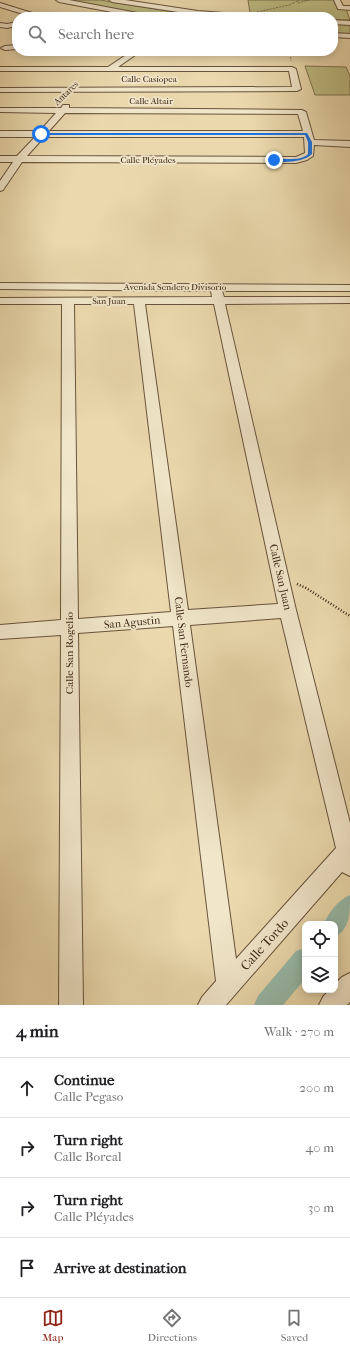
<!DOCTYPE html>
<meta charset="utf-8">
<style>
:root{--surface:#fff;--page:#f2f2f2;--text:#202124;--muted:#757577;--line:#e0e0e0;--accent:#8f2418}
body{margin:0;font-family:"IM FELL French Canon",serif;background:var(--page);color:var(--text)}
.controls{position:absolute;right:12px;bottom:12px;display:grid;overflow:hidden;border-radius:8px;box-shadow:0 2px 10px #0003}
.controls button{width:36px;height:36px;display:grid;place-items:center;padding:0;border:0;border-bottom:1px solid var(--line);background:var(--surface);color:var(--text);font:20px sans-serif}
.stop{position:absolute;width:12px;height:12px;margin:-9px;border:3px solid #1a73e8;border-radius:50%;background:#fff}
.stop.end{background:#1a73e8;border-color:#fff;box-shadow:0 1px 4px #0008}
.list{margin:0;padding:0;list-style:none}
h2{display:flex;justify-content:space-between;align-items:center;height:52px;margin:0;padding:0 16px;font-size:17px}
h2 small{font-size:13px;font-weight:400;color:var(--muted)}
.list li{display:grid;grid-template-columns:26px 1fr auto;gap:12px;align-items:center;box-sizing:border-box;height:60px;padding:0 16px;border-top:1px solid var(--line)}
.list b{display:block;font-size:15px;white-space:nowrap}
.list p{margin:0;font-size:13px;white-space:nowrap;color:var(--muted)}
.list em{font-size:13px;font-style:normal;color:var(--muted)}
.icon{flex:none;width:22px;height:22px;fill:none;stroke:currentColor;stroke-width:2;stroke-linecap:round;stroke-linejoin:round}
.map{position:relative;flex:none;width:350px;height:1005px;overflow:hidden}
.search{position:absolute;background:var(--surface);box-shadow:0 2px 10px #0003;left:12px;right:12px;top:12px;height:44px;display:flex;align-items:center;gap:10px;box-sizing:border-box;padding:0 14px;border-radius:16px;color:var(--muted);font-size:15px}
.sheet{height:292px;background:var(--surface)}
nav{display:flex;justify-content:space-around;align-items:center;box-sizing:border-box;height:56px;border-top:1px solid var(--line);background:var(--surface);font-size:11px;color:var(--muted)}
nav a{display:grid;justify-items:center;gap:2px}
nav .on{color:var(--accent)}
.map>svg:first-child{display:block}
</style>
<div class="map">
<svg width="350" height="1005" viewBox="0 0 350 1005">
<rect width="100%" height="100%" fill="#ead9ad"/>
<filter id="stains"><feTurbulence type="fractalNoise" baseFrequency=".005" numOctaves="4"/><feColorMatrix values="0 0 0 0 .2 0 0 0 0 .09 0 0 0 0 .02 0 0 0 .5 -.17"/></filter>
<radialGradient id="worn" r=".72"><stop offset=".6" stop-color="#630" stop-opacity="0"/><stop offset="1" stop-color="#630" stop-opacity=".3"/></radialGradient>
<!-- green -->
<g fill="#bfbd84" stroke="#7e724e">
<polygon points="67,0 100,0 187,14 182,17 167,17 129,12"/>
<polygon points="248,0 336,0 346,9 350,20 333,20 333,17 296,17 250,13"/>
<polygon points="333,24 350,25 350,34 333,33"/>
<polygon points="305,66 346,67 350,76 350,95 315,95"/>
</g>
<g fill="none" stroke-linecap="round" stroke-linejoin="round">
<!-- canal -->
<g fill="#98baa9" fill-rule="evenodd">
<path d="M350 895C350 915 350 928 335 937V924H324C329 912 338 900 350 895Z"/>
<polygon points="305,948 305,979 283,1005 254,1005 258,996 296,951"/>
</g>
<!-- minor casing -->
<g stroke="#68533d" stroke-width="2">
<g id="minor">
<polygon points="56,0 69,0 148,15 151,17 138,17 59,2"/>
<polygon points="109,0 125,0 198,11 250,15 253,17 198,15 112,2"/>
<polygon points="334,0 340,0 343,6 350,6 350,10 338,9"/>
<polygon points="0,3 42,16 43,17 33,17 0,7"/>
<polygon points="333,20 350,21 350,25 333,24"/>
<polygon points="17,22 17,26 7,28 0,27 0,23 7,24"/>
<polygon points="333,33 350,34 350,38 333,37"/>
<polygon points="17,45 17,49 5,50 1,48 5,46"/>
<polygon points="29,51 141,51 118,67 292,67 296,69 301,89 297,91 0,92 0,88 292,87 289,71 0,71 0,67 108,67 129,53 33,53"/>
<polygon points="233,51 279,51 275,53 236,54 233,54"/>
<path d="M63 105H69V108L302 110 306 112 314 140 350 141V147L314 145 313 156 307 160 296 163 22 162 3 190 0 191V181L13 162H0V156H17L35 137H0V131H40L56 113 0 112V108H61ZM65 113 298 114 303 131H49ZM44 137H304L305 153 296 157 27 156Z"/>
<path d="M0 283 350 285V291H222L224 297H350V303L225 304 296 610 350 823V876L342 872 226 1005H198L202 997 216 981 173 626 78 633 83 1005H59L61 635 0 639V625L61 620 62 304H0V298L212 297 211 291 0 289ZM74 304H134L171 612 78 619ZM145 304H214L278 604 188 610ZM281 618 336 848 236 959 190 625Z"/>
<polygon points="350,973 350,1002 347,1005 319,1005 323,997 329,990 335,990 335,984 342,977"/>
</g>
</g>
<!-- path-far1 -->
<g stroke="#3d2618" stroke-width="1" stroke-dasharray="0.5 1" stroke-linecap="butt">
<polyline points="298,3 309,0"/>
<polyline points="257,12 289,5 300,0"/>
<polyline points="290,51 291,61"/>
</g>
<!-- path -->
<polyline stroke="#3d2618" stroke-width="2.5" stroke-dasharray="1 2" stroke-linecap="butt" points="297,584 306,588 350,616"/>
<!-- minor -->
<use href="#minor" fill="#f1e6ca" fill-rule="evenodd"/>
</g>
<!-- route -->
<path fill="#1a73e8" d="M41 133H307L312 142V154C305 162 281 164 272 160 283 156 299 163 308 154V142L305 135H39Z"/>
<g text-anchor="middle" stroke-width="3.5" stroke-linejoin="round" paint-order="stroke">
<!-- far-street labels -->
<g font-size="9" fill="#3d2618" stroke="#f1e6ca">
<text x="149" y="82">Calle Casiopea</text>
<text transform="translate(66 93) rotate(-44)" y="3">Antares</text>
<text x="151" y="104">Calle Altair</text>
<text x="148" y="163">Calle Pléyades</text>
<text x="175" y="290">Avenida Sendero Divisorio</text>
<text x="109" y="304">San Juan</text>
</g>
<!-- street labels -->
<g font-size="11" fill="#3d2618" stroke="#f1e6ca">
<text transform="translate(281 577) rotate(77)" y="4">Calle San Juan</text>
<text transform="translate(132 622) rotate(-5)" y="4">San Agustin</text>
<text transform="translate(184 642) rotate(83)" y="4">Calle San Fernando</text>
<text transform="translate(69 653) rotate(-90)" y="4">Calle San Rogelio</text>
</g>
<!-- near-street labels -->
<g font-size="13" fill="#3d2618" stroke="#f1e6ca">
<text transform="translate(264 944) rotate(-48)" y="5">Calle Tordo</text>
</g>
</g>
<rect width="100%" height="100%" filter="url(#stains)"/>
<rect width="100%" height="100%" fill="url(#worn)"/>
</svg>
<div class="controls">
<button><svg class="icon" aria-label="locate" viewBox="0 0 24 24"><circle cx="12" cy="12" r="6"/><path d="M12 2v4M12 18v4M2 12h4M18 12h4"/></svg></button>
<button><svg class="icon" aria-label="layers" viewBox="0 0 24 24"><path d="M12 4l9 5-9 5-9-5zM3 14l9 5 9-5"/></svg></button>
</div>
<div class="stop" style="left:41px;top:134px"></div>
<div class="stop end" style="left:274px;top:160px"></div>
<div class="search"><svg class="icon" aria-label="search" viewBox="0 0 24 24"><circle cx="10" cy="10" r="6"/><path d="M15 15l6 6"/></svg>Search here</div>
</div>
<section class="sheet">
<h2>4 min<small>Walk · 270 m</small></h2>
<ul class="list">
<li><svg class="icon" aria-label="ahead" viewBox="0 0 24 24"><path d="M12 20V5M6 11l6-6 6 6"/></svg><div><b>Continue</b><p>Calle Pegaso</p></div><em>200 m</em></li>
<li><svg class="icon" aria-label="right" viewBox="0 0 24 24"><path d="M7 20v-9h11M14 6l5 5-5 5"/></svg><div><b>Turn right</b><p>Calle Boreal</p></div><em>40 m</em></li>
<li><svg class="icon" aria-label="right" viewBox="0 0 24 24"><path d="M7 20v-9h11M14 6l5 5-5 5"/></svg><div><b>Turn right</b><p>Calle Pléyades</p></div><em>30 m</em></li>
<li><svg class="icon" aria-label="arrive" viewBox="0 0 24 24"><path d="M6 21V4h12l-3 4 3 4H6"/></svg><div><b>Arrive at destination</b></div></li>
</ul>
</section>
<nav>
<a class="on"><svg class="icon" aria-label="map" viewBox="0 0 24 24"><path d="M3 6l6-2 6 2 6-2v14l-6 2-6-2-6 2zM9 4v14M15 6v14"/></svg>Map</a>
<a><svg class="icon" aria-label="directions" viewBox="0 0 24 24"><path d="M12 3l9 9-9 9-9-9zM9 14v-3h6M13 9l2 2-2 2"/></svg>Directions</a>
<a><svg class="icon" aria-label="saved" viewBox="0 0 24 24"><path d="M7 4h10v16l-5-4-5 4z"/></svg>Saved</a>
</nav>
